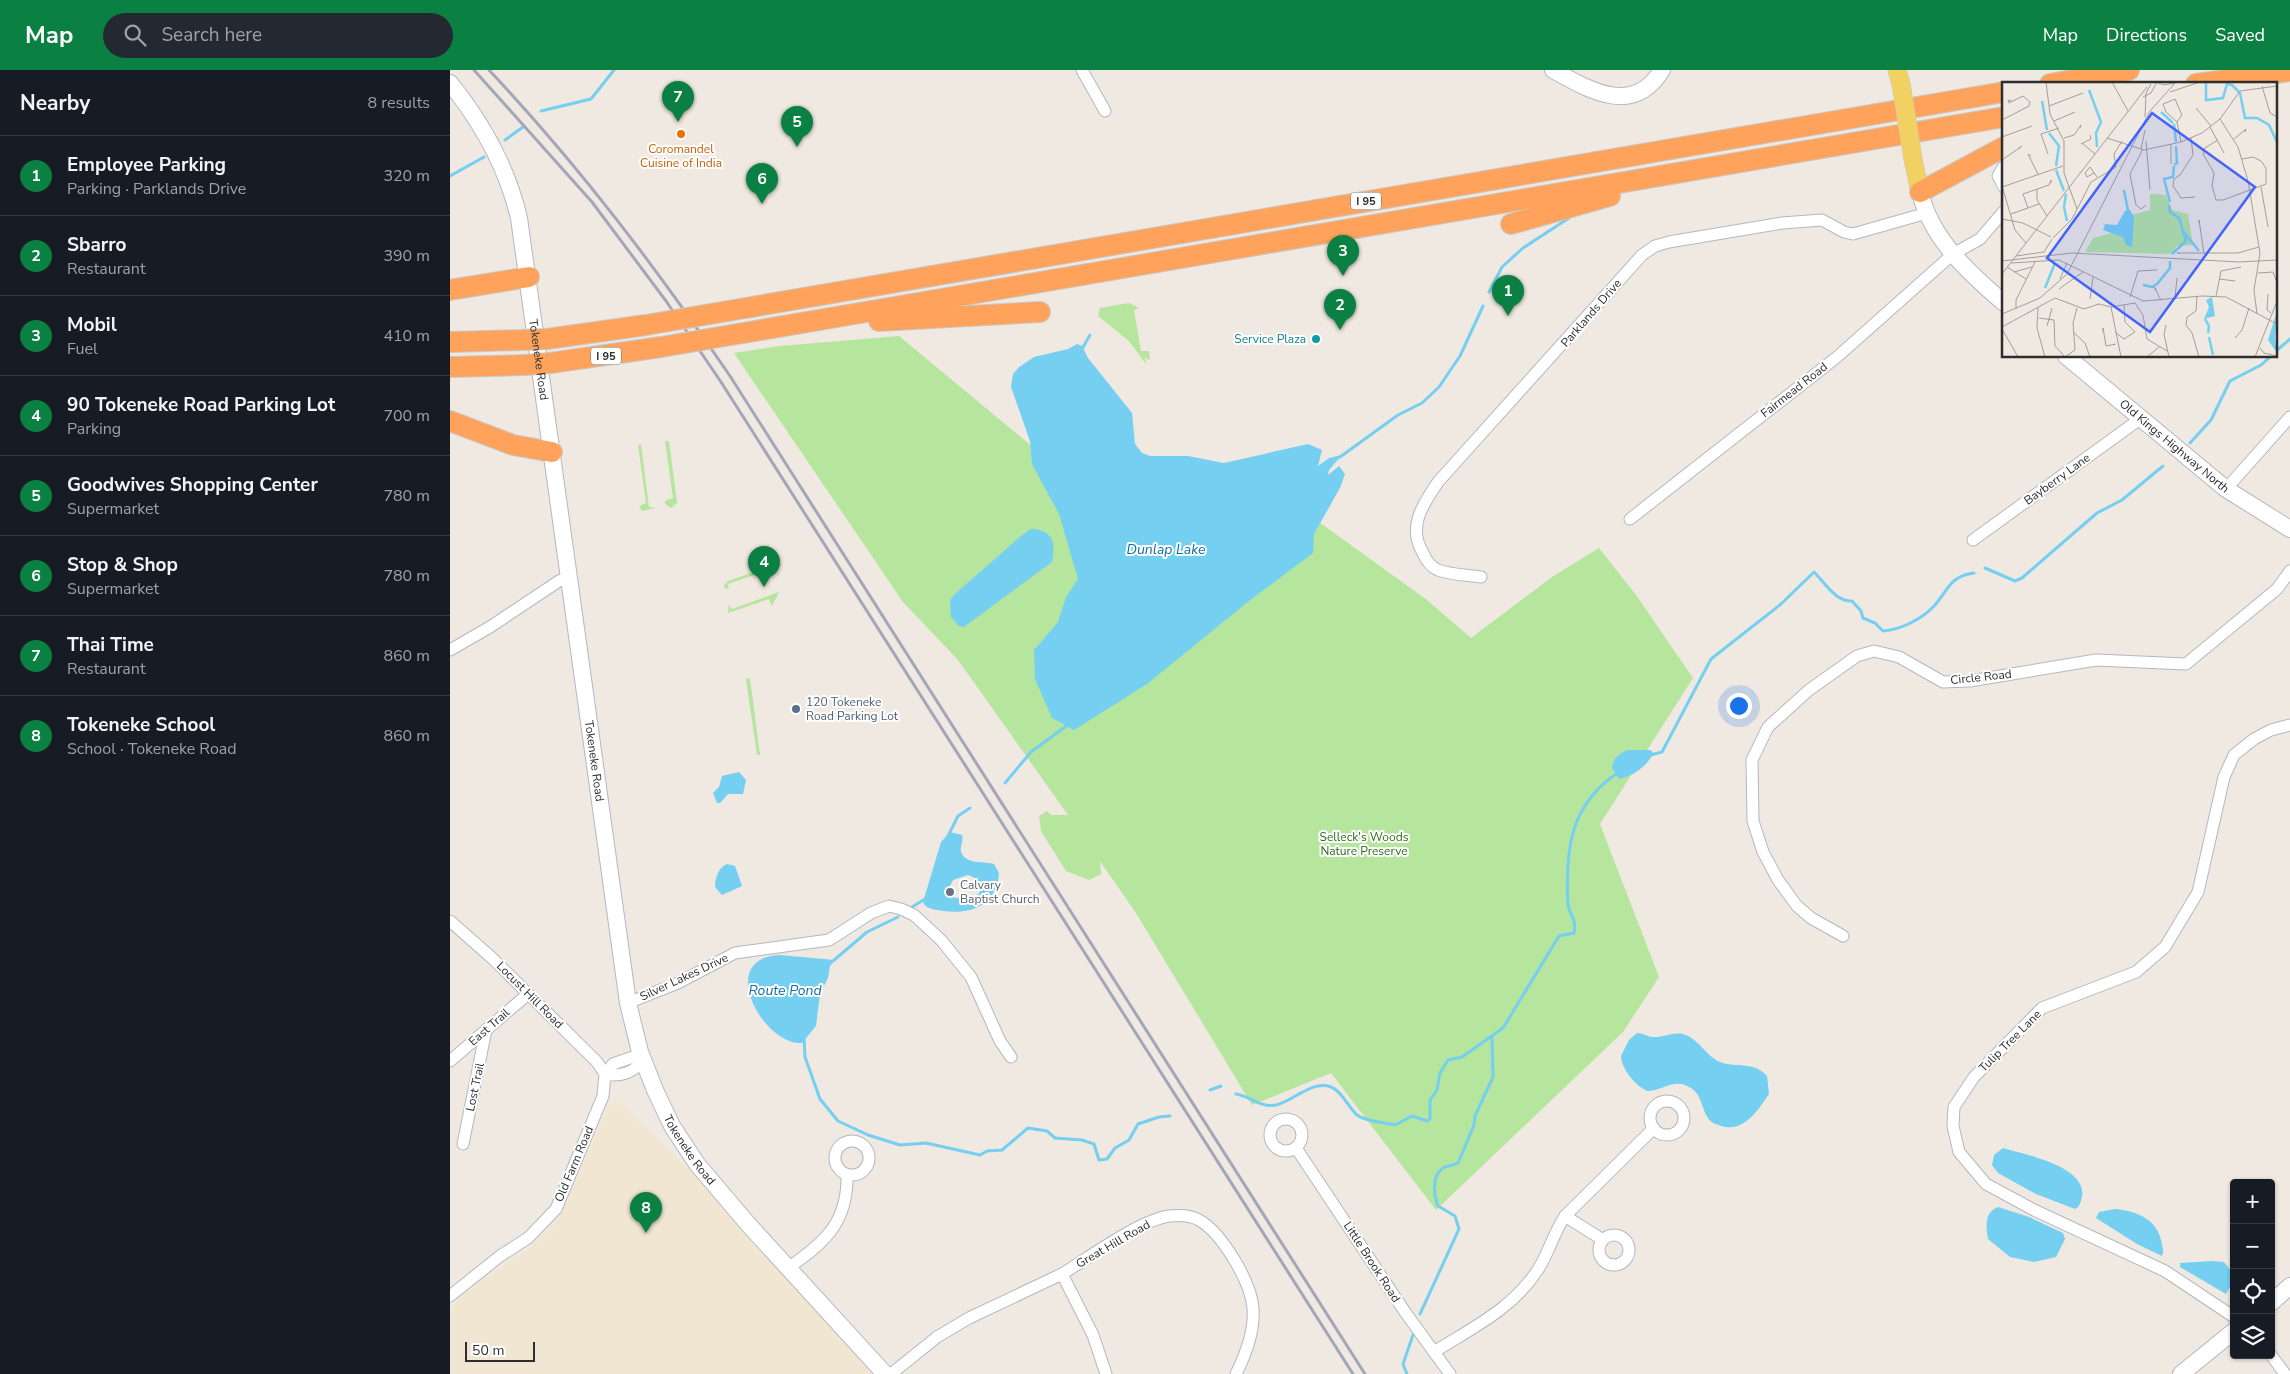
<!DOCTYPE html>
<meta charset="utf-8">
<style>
:root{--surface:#171b24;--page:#242831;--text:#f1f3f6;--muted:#9ea1a6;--line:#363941;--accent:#0b8043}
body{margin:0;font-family:"Nunito Sans",sans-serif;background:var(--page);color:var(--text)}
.controls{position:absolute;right:15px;bottom:15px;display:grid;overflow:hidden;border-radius:5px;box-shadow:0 1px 4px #0004}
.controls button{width:45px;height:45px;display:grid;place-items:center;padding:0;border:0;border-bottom:1px solid var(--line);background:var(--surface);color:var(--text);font:25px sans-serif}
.scale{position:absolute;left:15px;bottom:12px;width:70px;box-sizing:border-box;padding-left:5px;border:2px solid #2e2e2e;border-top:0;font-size:14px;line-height:18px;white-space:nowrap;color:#2e2e2e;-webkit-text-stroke:4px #fff;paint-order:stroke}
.you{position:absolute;left:1288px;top:635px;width:18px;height:18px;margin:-12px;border:4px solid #fff;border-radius:50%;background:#1a73e8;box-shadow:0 0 0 8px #1a73e833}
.badge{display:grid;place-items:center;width:32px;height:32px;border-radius:50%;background:var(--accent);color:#fff;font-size:16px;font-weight:700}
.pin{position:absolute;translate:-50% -41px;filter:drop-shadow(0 1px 2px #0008)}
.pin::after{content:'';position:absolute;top:26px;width:18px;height:15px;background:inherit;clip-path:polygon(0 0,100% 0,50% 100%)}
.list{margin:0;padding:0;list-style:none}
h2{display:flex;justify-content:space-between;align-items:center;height:65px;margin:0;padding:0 20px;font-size:21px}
h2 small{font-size:16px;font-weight:400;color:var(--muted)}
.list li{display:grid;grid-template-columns:32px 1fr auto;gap:15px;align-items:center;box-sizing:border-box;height:80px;padding:0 20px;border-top:1px solid var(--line)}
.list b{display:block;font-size:19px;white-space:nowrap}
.list p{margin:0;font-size:16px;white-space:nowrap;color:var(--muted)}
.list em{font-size:16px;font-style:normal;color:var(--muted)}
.icon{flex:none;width:28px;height:28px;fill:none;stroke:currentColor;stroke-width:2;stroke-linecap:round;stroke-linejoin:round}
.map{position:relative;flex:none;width:1840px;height:1304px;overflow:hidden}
header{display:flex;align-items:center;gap:30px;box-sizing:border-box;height:70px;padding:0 25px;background:var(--accent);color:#fff}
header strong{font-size:24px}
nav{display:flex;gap:28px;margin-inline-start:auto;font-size:18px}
.search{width:350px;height:45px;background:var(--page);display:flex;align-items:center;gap:12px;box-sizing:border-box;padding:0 18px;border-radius:28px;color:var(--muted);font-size:19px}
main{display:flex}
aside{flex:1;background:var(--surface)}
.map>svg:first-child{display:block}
</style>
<header>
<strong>Map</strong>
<div class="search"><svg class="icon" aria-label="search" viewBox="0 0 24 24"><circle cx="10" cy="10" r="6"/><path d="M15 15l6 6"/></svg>Search here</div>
<nav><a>Map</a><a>Directions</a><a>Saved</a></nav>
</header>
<main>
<aside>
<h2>Nearby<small>8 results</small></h2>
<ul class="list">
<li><span class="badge">1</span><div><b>Employee Parking</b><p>Parking · Parklands Drive</p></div><em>320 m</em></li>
<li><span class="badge">2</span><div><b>Sbarro</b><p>Restaurant</p></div><em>390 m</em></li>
<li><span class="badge">3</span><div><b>Mobil</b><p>Fuel</p></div><em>410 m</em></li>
<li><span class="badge">4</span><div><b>90 Tokeneke Road Parking Lot</b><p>Parking</p></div><em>700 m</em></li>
<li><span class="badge">5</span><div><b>Goodwives Shopping Center</b><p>Supermarket</p></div><em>780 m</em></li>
<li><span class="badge">6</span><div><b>Stop &amp; Shop</b><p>Supermarket</p></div><em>780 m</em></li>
<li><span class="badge">7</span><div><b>Thai Time</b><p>Restaurant</p></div><em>860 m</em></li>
<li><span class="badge">8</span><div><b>Tokeneke School</b><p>School · Tokeneke Road</p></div><em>860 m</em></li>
</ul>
</aside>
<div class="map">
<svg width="1840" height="1304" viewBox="0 0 1840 1304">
<rect width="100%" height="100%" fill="#efe9e1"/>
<!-- education -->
<polygon fill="#f0e6d1" points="166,1031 170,1032 248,1109 422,1304 0,1304 0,1243 5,1234 24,1214 80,1178 109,1149 159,1036"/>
<!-- green -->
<g fill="#b6e59e">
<polygon points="679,233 689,238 684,240 691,281 699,281 700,289 698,290 695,286 696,294 679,271 648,246 650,238"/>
<polygon points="449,266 690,466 833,426 977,530 1021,568 1102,507 1149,478 1186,525 1243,608 1150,754 1209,907 1173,962 986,1140 881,1003 802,1035 686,843 650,791 651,804 639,810 616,801 591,761 589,746 597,741 601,745 618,745 508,590 453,532 284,283 330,276"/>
<polygon points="215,371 219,371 227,433 221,438 215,434 215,431 223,428"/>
<polygon points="191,374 199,437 206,438 192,441 189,436 196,433 188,375"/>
<polygon points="327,488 331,496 278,514 279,518 275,519 274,515 278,511 312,499"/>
<polygon points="329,522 322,536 319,529 278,543 279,534 282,539"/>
<polygon points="300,608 310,685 307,685 296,609"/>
</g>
<!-- water -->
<g fill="#75cff0" fill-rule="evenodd">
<polygon points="627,274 632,276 638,288 682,343 685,374 692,383 700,386 738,386 774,393 858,374 872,380 868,396 879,388 892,385 879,400 878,405 889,396 895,404 890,418 864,464 863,483 799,531 697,614 624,660 602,648 585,609 584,580 608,552 616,527 628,509 609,444 582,394 580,371 561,317 563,304 569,297 584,287 618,279"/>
<path d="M581 459C603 460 606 472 602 492L514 557 509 556 501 547 500 530C512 516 525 507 538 495 553 483 565 469 581 459Z"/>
<path d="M1177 680H1201L1203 684C1196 697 1183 706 1169 709L1162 698C1163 688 1168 685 1177 680Z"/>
<polygon points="289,702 296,710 293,724 278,724 270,733 267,733 263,723 269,717 272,706"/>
<path d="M500 762 512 765C514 771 510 775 511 781 514 795 535 791 544 794L549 803C547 835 521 845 493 841 485 839 476 840 473 832L491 772ZM518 805C526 807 533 816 529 824L514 829 500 827 499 818 503 810Z"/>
<path d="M277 794 285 796 292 816 272 825 265 817C265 808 268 798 277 794Z"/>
<path d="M329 885 385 890 380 896 378 908 370 924 366 956 352 973C314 976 265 889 329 885Z"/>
<path d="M1187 963C1193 963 1196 966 1202 967 1212 968 1223 962 1233 964 1248 968 1256 986 1270 992 1285 998 1304 991 1317 1006L1319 1024C1308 1040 1294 1063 1271 1056 1266 1054 1261 1053 1258 1048 1250 1036 1253 1022 1235 1015 1221 1010 1211 1021 1197 1021 1185 1015 1172 1000 1171 986L1179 970Z"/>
<path d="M1553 1078C1577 1085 1651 1099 1628 1137L1625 1139 1586 1124 1548 1103 1542 1095 1544 1085Z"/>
<path d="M1548 1137 1579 1147 1613 1163 1615 1169 1606 1187 1584 1192 1560 1187 1538 1169C1536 1157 1534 1142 1548 1137Z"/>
<path d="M1665 1139C1688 1141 1709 1150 1712 1175 1713 1180 1714 1181 1712 1186L1687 1174 1646 1148 1649 1142Z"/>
<polygon points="1763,1191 1774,1192 1781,1201 1781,1215 1776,1224 1730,1197 1730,1193"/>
</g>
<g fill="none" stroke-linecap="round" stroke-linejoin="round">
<!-- stream -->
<g stroke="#75cff0" stroke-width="3">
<polyline points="91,41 141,29 164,0"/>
<polyline points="55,70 73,57"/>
<polyline points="0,106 34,87"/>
<polyline points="1039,222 1052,197 1073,178 1119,148"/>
<polyline points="632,279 640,265"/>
<polyline points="1826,281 1840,269"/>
<polyline points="1740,373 1761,350 1780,311 1811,295 1821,286"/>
<polyline points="890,387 948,345 972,333 989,317 1010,286 1033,236"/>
<polyline points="1535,498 1565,511 1572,508 1647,443 1672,430 1713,396"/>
<path d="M1200 685 1212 682 1261 589 1331 534 1364 502C1375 513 1386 532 1402 531L1411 541 1413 548 1425 553 1433 561C1450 560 1472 549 1484 536 1498 521 1499 506 1524 503"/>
<polyline points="555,713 581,682 619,654"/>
<polyline points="498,766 508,746 520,738"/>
<polyline points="462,837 475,829"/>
<polyline points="383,891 417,862 448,847"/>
<polyline points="354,968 355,987 370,1029 388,1051 418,1065 450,1075 476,1073 530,1085 537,1081 552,1080 578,1058 597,1061 605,1068 632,1070 644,1074 649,1090 657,1089 665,1078 679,1070 688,1054 709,1047 720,1046"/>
<polyline points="760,1020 771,1016"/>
<path d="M786 1024C800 1026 810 1038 826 1035 844 1031 861 1010 881 1017 892 1021 898 1037 907 1045 916 1052 934 1052 945 1055L962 1046 977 1051 980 1049V1030L987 1020 990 1003 998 990 1012 987 1053 958 1109 866 1124 863C1127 848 1119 846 1118 834 1115 779 1120 734 1169 702"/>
<path d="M970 1244 1009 1159 1005 1146 988 1136C984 1126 981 1106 993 1098 997 1096 1004 1095 1008 1093L1024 1055 1025 1046 1043 1007 1042 967"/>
<polyline points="957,1304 953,1294 963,1265"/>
</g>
<!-- street casing -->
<g stroke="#b4b7c1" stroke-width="13">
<g id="street">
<polyline points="632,0 655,41"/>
<polyline points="1554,96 1548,106 1554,117"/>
<polyline points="1776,419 1840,347"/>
<polyline points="1180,449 1387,287 1503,184 1530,169 1554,141"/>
<polyline points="1523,470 1690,349"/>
<path d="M1031 507C1018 505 1001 505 988 500 981 497 976 490 973 483 957 457 973 434 988 412L1192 185 1205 176 1219 172 1332 153 1372 150 1394 162 1403 164 1477 143"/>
<polyline points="0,580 40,557 109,511 120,506"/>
<polyline points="0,851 42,888 147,992 155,1004"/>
<polyline points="1393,866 1361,848 1347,836 1328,810 1313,782 1303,751 1302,690 1318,657 1359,620 1407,586 1424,581 1449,587 1493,612 1520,611 1646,590 1736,594 1827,519 1840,501"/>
<polyline points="178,933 228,913 285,883 379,870 421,843 439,836 451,839 464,845 491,870 521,907 550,971 561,987"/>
<polyline points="0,991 78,924"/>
<circle cx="1217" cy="1048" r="17"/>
<circle cx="836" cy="1065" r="16"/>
<circle cx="402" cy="1088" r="17"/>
<polyline points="13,1074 36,960"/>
<polyline points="846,1078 955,1242 1000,1304"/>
<polyline points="1115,1146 1153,1170"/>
<circle cx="1164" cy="1180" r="15"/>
<path d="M338 1198C374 1173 398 1153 397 1105"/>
<path d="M0 1226 50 1186 78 1168 106 1139 153 1026 155 1004 163 994 183 987 192 990C185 1003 169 1007 155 1004"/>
<polyline points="1784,1247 1715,1201 1584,1140 1536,1114 1509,1082 1503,1056 1504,1037 1524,1007 1592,938 1686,902 1715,877 1748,822 1774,707 1784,685 1804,669 1821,660 1840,655"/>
<path d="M984 1282C1022 1258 1062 1239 1087 1201 1098 1185 1103 1164 1115 1146L1204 1058"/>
<polyline points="1821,1285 1835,1304"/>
<polyline points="441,1304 487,1267 519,1248 612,1204"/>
<path d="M656 1304 643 1265 612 1204C640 1187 688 1151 719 1146 728 1145 740 1145 749 1150 772 1163 801 1212 803 1238 805 1261 796 1284 786 1304"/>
</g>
</g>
<!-- secondary casing -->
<g stroke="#b4b7c1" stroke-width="18">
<g id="secondary">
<path d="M1103 0C1139 20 1183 47 1212 0"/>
<path id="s1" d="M0 13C33 54 57 97 69 148L178 933 190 982 205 1020 222 1056 247 1094 298 1154 435 1304"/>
<path d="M1470 122C1481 169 1519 203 1554 233"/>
<path id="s2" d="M1616 286 1776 419 1840 459"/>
<polyline points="1821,1233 1840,1216"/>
<polyline points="1731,1304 1784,1261"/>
</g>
</g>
<!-- primary casing -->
<g stroke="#c9c9c9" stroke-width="19">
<g id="primary">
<polyline points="1447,0 1451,14"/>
<polyline points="1463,89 1470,122"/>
</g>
</g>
<!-- highway casing -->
<g stroke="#c9c9c9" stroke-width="22">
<g id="highway">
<polyline points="1600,14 1679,0"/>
<polyline points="1746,14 1840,1"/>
<polyline points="1470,122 1554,77"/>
<polyline points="1061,154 1160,126"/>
<polyline points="0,220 79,207"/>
<polyline points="278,241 1554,22"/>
<polyline points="429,251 590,242"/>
<polyline points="293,263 1554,47"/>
<polyline points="97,269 196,255"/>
<polyline points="0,272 72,270"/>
<polyline points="100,293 211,277"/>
<polyline points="0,297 75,295"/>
<polyline points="0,351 63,375 102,382"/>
</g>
</g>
<!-- street -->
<use href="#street" stroke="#fff" stroke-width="11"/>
<!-- secondary -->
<use href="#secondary" stroke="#fff" stroke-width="16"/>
<!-- primary -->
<use href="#primary" stroke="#f2d163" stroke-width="18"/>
<!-- highway -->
<use href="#highway" stroke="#ffa35c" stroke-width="20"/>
<!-- rail -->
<g stroke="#a3a6b8" stroke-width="3">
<polyline points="24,0 142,132 216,231 271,312 903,1304"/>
<path d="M39 0C130 97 205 196 280 306L915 1304"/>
</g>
<!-- primary-bridge casing -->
<g stroke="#c9c9c9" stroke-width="19" stroke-linecap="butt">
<polyline id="primary-bridge" points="1451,14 1463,89"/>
</g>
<!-- highway-bridge casing -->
<g stroke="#c9c9c9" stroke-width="22" stroke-linecap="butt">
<g id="highway-bridge">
<polyline points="196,255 278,241"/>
<polyline points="72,270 97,269"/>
<polyline points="211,277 293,263"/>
<polyline points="75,295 100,293"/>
</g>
</g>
<!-- primary-bridge -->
<use href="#primary-bridge" stroke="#f2d163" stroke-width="18"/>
<!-- highway-bridge -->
<use href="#highway-bridge" stroke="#ffa35c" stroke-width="20"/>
</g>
<!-- markers -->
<circle fill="#e8710a" stroke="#fff" stroke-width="2" cx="231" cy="64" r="5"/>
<circle fill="#0f9aa8" stroke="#fff" stroke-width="2" cx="866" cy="269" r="5"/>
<circle fill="#5c6f8a" stroke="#fff" stroke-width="2" cx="346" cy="639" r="5"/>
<circle fill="#6b7280" stroke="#fff" stroke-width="2" cx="500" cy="822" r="5"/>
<g text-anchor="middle" stroke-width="4" stroke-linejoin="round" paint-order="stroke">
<!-- shield labels -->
<g fill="#fff" stroke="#6d6d6d" stroke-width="1">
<rect x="901" y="122.5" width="30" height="17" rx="4"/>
<rect x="141" y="277.5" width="30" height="17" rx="4"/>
</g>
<g font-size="11" font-weight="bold" fill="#2e2e2e">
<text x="916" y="135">I 95</text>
<text x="156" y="290">I 95</text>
</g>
<!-- food labels -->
<g font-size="12" fill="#c56008" stroke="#fff">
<text x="231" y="83">Coromandel<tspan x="231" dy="14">Cuisine of India</tspan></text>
</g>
<!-- street labels -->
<g font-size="12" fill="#2e2e2e" stroke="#fff">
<text transform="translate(1141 243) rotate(-49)" y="4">Parklands Drive</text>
<text dy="4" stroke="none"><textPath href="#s1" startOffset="296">Tokeneke Road</textPath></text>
<text transform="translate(1344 320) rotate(-38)" y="4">Fairmead Road</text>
<text dy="4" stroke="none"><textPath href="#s2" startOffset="141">Old Kings Highway North</textPath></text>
<text transform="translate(1607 409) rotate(-36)" y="4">Bayberry Lane</text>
<text transform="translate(1531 607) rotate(-6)" y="4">Circle Road</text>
<text dy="4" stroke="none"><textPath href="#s1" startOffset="701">Tokeneke Road</textPath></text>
<text transform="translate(234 907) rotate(-25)" y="4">Silver Lakes Drive</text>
<text transform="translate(80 925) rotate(45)" y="4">Locust Hill Road</text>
<text transform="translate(39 957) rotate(-41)" y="4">East Trail</text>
<text transform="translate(1560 971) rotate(-45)" y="4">Tulip Tree Lane</text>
<text transform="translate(25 1017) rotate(-78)" y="4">Lost Trail</text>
<text dy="4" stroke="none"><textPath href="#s1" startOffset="1106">Tokeneke Road</textPath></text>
<text transform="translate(124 1094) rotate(-67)" y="4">Old Farm Road</text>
<text transform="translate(663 1174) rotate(-30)" y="4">Great Hill Road</text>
<text transform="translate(922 1192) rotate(57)" y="4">Little Brook Road</text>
</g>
<!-- culture labels -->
<g font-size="12" fill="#0d838f" stroke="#fff" text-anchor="end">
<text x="856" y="273">Service Plaza</text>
</g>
<!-- service labels -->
<g font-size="12" fill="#4e5e75" stroke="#fff" text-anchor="start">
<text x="356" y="636">120 Tokeneke<tspan x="356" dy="14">Road Parking Lot</tspan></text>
</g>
<!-- park labels -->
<g font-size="12" fill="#2c6e1b" stroke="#fff">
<text x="914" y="771">Selleck's Woods<tspan x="914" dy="14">Nature Preserve</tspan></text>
</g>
<!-- worship labels -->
<g font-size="12" fill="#5b616d" stroke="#fff" text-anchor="start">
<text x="510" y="819">Calvary<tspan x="510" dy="14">Baptist Church</tspan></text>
</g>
<!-- water labels -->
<g font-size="14" font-style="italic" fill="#0d6fa3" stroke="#fff">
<text x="716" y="484">Dunlap Lake</text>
<text x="335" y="925">Route Pond</text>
</g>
</g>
<!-- overview -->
<g transform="translate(1552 12)">
<rect width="275" height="275" fill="#efe9e1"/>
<path d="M148 112 164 113 170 128 186 132 191 163 174 164 172 172 83 170 91 156 121 148 126 134 148 128Z" fill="#b6e59e"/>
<path d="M128 128 132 135 130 165 124 163 121 155 101 148 103 142 115 143 123 129ZM210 215 213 234 202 237 207 225 204 218ZM275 229 273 256 275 271 266 258Z" fill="#75cff0"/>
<path fill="none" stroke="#75cff0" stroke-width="2.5" d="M204 0V18L221 16 225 2 230 3 238 11 243 36H255L267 43 275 60M87 8 99 40 94 51 95 65M40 19 45 48M159 30 171 41M172 42 174 60M47 51 57 64 54 84M172 83 175 81 174 64M54 88 62 109M122 108 126 129M64 112 62 125 65 139M168 120 162 97 171 95 172 84M167 123 168 130 177 136 184 159 170 172M181 149 197 169M141 203 150 205 155 202 168 186V179M43 206 53 181M203 237 207 244 206 251M207 255 211 273"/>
<path fill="none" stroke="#a29e99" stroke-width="1" d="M44 0 48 32 62 59V91L75 127M110 0 126 29M154 0 162 3 172 1M260 4 268 31 275 35M168 10 198 0M141 15 149 11 155 0M173 17 180 33 175 40 164 30 161 22ZM47 24 81 11M194 26 209 44M143 35 144 11 149 2M218 37 236 65 246 99 258 171 252 208 255 232M0 38 27 24 28 20 21 14 7 21 6 18 10 19M52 39 73 30M175 40 179 60M208 45 222 71M0 55 30 44M62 56 72 53 79 43 78 46M105 56 142 68 179 60 200 51 218 37 238 9 275 4M189 56 191 73 178 93 172 97 171 104 179 116 193 115M232 57 244 47 243 50M216 58 203 66 201 72 212 91 210 104 214 118H221L264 102V86L259 79 251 75 240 77M144 59 148 108M80 61 93 72M79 62 89 57 88 53M169 62V82M139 67 143 48M141 67 128 92 134 123 139 127 144 123M46 72 39 52 57 46M29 74 26 72 36 92M0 78 20 64 17 67M92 91 85 95 83 91 88 85 95 95M0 104 13 148 24 161M0 105 61 84M259 105 266 145M35 107V118L45 134M26 126 21 112 47 103 49 98V101M9 132 37 122M0 137 21 141 49 155M197 141V138L202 172M51 156 70 137 89 100 114 85 112 72 120 59M178 171H175H236L257 165M14 174 42 170 50 157M0 179 70 171 237 180 275 178M9 181 57 178 141 219 200 214 224 215 275 242M5 185 24 197M12 190 30 185M256 191 271 190 275 201M0 192 145 5M58 197 65 181M217 197 233 199M57 207 81 190M155 208 152 205 159 218M266 212 265 228 269 231M195 214 194 229 185 235 184 243 190 251 197 275M214 214 219 189 239 185M128 215 136 189 155 188M173 216 175 196M88 217 91 195M133 221 141 233 145 257 165 269M109 225 119 275M36 226 35 246 43 275M14 227V218L33 180M0 232 38 216 65 192 148 29 174 0M37 236 52 238 53 264 63 275M164 243 162 252 167 275M45 244 50 226M0 245 53 216 82 227 97 222 109 225 133 221M0 247 16 275M71 250 83 261 88 275M101 250V246L104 264 114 262M113 250 122 257 133 250 123 240 122 223M235 254 233 256 240 248 247 226M258 266 262 271 275 274M63 275 73 268 71 241 75 226M145 275 157 265M253 275 275 219"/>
<path fill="#4264fb" fill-opacity="0.15" stroke="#4264fb" stroke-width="2.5" d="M150 31 253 105 148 250 45 176Z"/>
<rect width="275" height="275" fill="none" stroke="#2e2e2e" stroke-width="2.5"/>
</g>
</svg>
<div class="controls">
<button>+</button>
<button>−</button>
<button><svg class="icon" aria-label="locate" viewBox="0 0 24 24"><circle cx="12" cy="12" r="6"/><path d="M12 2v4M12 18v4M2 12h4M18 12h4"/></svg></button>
<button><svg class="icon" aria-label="layers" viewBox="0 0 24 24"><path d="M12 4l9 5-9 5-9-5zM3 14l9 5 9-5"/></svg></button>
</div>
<div class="scale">50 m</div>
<div class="you"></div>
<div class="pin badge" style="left:1058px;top:246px">1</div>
<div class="pin badge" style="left:890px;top:260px">2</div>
<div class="pin badge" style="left:893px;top:206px">3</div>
<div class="pin badge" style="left:314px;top:517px">4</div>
<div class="pin badge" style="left:347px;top:77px">5</div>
<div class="pin badge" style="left:312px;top:134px">6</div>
<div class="pin badge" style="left:228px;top:52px">7</div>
<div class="pin badge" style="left:196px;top:1163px">8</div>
</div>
</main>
